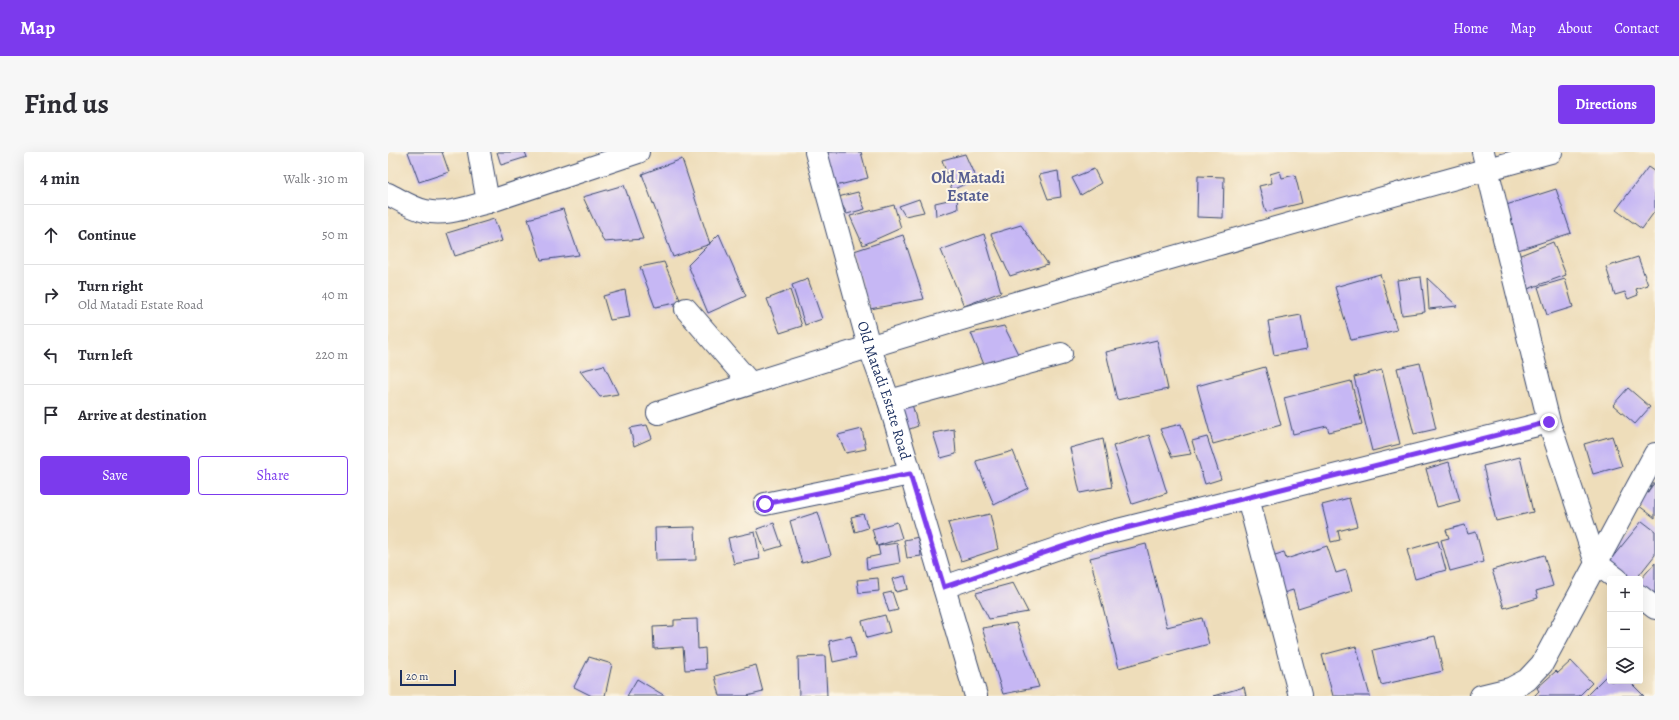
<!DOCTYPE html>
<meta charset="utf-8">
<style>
:root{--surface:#fff;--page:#f7f7f7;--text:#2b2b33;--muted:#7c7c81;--line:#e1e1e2;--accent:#7c3aed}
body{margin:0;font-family:Alegreya,serif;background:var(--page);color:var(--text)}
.controls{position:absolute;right:12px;bottom:12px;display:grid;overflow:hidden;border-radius:4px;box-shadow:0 4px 16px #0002}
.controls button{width:36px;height:36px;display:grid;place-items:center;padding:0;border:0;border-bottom:1px solid var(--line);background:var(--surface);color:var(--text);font:20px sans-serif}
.scale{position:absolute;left:12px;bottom:10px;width:56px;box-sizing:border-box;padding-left:4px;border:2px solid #1b2f5e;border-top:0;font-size:11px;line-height:14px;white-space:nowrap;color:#1b2f5e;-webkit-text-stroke:3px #fcf5e5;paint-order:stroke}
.stop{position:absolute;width:12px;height:12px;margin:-9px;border:3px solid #7c3aed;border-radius:50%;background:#fff}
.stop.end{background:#7c3aed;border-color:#fff;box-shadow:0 1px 4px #0008}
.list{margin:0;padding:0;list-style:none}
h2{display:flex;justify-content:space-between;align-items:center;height:52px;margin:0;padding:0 16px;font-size:17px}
h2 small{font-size:13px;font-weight:400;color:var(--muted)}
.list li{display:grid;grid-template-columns:26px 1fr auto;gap:12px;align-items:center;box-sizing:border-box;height:60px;padding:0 16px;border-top:1px solid var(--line)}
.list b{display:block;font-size:15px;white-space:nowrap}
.list p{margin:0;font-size:13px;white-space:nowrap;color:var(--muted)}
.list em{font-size:13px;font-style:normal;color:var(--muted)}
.actions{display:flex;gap:8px;padding:12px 16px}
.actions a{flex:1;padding:9px 0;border:1px solid var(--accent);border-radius:4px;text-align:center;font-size:14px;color:var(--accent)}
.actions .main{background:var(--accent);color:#fff}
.icon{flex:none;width:22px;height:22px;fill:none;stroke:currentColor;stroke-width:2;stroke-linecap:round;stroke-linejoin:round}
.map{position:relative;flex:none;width:1267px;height:544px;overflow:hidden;border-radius:4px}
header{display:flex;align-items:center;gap:24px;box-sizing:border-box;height:56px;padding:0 20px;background:var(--accent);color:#fff}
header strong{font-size:19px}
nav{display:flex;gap:22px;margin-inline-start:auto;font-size:14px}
.intro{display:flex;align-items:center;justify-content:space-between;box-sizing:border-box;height:96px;padding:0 24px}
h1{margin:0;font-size:28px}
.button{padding:10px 18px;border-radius:4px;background:var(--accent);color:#fff;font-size:14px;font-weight:700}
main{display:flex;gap:24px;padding:0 24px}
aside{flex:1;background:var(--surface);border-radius:4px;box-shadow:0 4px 16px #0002}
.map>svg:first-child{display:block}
</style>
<header>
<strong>Map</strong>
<nav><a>Home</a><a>Map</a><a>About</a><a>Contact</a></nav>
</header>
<div class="intro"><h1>Find us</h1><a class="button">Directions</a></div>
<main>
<aside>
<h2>4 min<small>Walk · 310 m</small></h2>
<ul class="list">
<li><svg class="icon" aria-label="ahead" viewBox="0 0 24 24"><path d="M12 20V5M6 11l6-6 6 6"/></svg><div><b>Continue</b></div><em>50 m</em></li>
<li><svg class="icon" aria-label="right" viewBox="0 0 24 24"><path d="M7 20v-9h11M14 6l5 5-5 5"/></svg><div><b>Turn right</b><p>Old Matadi Estate Road</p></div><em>40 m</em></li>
<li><svg class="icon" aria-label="left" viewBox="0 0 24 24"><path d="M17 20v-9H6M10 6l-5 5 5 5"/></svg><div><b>Turn left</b></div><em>220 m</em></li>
<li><svg class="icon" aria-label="arrive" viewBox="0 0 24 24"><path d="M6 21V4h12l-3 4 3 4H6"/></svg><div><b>Arrive at destination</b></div></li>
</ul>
<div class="actions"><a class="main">Save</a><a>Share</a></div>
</aside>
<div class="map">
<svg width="1267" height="544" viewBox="0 0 1267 544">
<rect width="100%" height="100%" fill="#fcf5e5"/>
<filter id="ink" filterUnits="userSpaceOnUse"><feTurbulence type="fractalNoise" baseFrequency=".025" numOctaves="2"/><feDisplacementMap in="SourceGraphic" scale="8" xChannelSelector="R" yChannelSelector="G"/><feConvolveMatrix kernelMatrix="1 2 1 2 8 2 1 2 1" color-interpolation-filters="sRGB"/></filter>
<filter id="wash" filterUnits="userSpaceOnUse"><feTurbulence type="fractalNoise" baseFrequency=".012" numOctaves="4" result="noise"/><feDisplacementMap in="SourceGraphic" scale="16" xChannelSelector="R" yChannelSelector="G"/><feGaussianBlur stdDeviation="0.9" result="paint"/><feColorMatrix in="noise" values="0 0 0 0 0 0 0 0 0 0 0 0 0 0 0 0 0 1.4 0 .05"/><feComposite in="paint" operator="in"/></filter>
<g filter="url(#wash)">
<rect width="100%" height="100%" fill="#eeddba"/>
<g id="blocks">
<!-- building -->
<g fill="#c6b7f4">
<polygon points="20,0 54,0 61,20 31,30"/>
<polygon points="109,0 137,0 139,5 113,13"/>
<polygon points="431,0 473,0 480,26 443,35"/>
<polygon points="577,2 588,27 564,38 554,8"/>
<polygon points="294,7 322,92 285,105 254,22"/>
<polygon points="1260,15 1267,20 1267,59 1254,77 1228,58"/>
<polygon points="706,17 713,31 693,43 684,26"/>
<polygon points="670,19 673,45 660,47 651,23"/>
<polygon points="892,19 894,26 907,23 914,51 878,60 871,34 884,31 882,22"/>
<polygon points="810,24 836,25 835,66 809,65"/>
<polygon points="236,33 255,87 216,90 195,45"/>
<polygon points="1168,37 1183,81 1127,99 1112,55"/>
<polygon points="470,40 477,57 459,62 450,45"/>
<polygon points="569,46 570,57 548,64 547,51"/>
<polygon points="531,47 536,60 517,64 511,54"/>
<polygon points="506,53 513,76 475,93 462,64"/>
<polygon points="175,57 191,103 153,108 140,67"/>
<polygon points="106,67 114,89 67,104 59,81"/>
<polygon points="633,73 660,112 622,124 603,82"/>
<polygon points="331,82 358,144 320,161 300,113"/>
<polygon points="596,82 613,140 576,154 553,98"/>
<polygon points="515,83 536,147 482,157 463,100"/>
<polygon points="1165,90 1178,123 1137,138 1125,106"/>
<polygon points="1250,105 1260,133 1248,137 1250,143 1240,147 1237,140 1227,143 1218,115"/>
<polygon points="276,110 293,150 267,155 252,115"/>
<polygon points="992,122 1009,178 963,188 947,135"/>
<polygon points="1033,125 1037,160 1014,163 1009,128"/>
<polygon points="1039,126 1069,154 1041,157"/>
<polygon points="420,127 434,167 417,173 404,133"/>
<polygon points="1177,127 1185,155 1159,163 1150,135"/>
<polygon points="237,138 242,165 222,168 215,144"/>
<polygon points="402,138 414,174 392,181 379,147"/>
<polygon points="913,163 919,197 886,203 880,169"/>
<polygon points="616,174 632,206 597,215 583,181"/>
<polygon points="769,188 780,237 729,248 718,200"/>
<polygon points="1032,211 1048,277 1026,282 1009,216"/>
<polygon points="216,213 230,242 212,245 192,219"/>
<polygon points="877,215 893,273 825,292 809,234"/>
<polygon points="994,218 1012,292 984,299 966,225"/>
<polygon points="963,229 974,272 941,280 939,274 905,282 896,246"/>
<polygon points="1240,236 1262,255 1247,272 1225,253"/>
<polygon points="524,252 530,274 511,281 505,257"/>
<polygon points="793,272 803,302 784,305 772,277"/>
<polygon points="259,273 264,286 246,294 242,276"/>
<polygon points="474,277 478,297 458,301 450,283"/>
<polygon points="566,277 568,302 553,306 545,281"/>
<polygon points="761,283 779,341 744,352 725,294"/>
<polygon points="1224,284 1234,314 1205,322 1196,292"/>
<polygon points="819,285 833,327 817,332 804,289"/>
<polygon points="715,287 724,335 692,341 682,296"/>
<polygon points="625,299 640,336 606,353 588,309"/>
<polygon points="1132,305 1145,360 1108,369 1095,314"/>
<polygon points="1061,310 1072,349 1049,355 1038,317"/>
<polygon points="1267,330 1267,366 1250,353"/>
<polygon points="961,346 969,374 950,379 952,388 943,390 934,353"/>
<polygon points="430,360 443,403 414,411 402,369"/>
<polygon points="475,362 480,376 467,380 463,365"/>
<polygon points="602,362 610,397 573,409 560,371"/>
<polygon points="1254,369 1267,379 1267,403 1248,427 1226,427 1214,418"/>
<polygon points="509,370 514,386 489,394 484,377"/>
<polygon points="386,371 394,394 377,399 369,377"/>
<polygon points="1077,373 1080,382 1088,380 1096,410 1062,419 1053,388 1061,386 1058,378"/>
<polygon points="307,375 308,408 268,409 267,376"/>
<polygon points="367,380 372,407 346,412 340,386"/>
<polygon points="531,385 533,404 519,406 516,388"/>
<polygon points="1050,389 1058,418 1027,427 1019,398"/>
<polygon points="509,391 512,411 479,417 478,406 492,403 490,394"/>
<polygon points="758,392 779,475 814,466 821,492 731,516 702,406"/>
<polygon points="939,394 948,421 958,418 964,439 910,456 905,438 879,446 867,410 896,400 898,407"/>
<polygon points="1156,403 1165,434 1148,439 1150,446 1116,456 1104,418"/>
<polygon points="1267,411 1267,461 1252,448 1252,428"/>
<polygon points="517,424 520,437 508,440 504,427"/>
<polygon points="490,426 491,439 471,441 469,428"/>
<polygon points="625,431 640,460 601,467 588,441"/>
<polygon points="504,440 510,458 501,460 495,442"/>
<polygon points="497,463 502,480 479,486 474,469"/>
<polygon points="309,467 310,497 317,496 318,517 297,518 295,495 266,497 265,475 286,474 286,468"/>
<polygon points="628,471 651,535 615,542 594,476"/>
<polygon points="463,484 468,505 445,510 441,489"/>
<polygon points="1047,484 1055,519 993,533 985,498"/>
<polygon points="968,494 982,544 945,544 934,503"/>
<polygon points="437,504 439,544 411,544 410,505"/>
<polygon points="201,505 224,512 217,544 204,544 186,535"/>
<polygon points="1183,509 1204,531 1191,544 1146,544 1151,539 1149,536 1168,519 1170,521"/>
<polygon points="368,513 375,540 359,544 332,544 327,524"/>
<polygon points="1222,520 1222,529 1241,529 1256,544 1198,544"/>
<polygon points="249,527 277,544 239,544"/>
<polygon points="856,535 858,544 825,544"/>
</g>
</g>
</g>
<g filter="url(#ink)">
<use href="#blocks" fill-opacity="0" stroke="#3b496c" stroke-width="1"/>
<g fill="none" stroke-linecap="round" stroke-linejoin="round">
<!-- minor casing -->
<g stroke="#3b496c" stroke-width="24">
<g id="minor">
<path id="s1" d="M428 0 481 194 501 249 588 544"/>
<polyline points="1095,0 1161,270"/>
<path d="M0 42C12 48 24 56 37 59 57 64 80 55 100 50L91 0"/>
<polyline points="100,50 250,0"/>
<polyline points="298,157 362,231"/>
<polyline points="501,249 673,202"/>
<path d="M270 261C565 166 864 81 1163 0"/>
<polyline points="860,346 912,544"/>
<polyline points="377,352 522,322"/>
<polyline points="556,435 706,384 1161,270 1208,411 1229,427"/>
<polyline points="1252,444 1267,456"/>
<polyline points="1093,544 1122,537 1139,528 1154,512 1267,302"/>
</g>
</g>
<!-- minor -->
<use href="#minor" stroke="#fff" stroke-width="22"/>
</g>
</g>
<g fill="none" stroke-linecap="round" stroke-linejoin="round" filter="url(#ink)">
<!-- route -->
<polyline stroke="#7c3aed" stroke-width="5" points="377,352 522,322 556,435 706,384 1161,270"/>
</g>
<g text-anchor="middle" stroke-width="4" stroke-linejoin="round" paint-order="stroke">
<!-- street labels -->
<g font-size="15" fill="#1b2f5e" stroke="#fcf5e5">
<text dy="5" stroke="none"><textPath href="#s1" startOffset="248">Old Matadi Estate Road</textPath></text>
</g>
<!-- neighbourhood labels -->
<g font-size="16" font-weight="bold" fill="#575f92" stroke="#fcf5e5">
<text x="580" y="31">Old Matadi<tspan x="580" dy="18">Estate</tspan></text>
</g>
</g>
</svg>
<div class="controls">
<button>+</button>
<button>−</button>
<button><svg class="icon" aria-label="layers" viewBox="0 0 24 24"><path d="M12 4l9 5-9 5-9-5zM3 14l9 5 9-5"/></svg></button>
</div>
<div class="scale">20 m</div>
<div class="stop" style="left:377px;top:352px"></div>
<div class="stop end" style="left:1161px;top:270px"></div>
</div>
</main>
